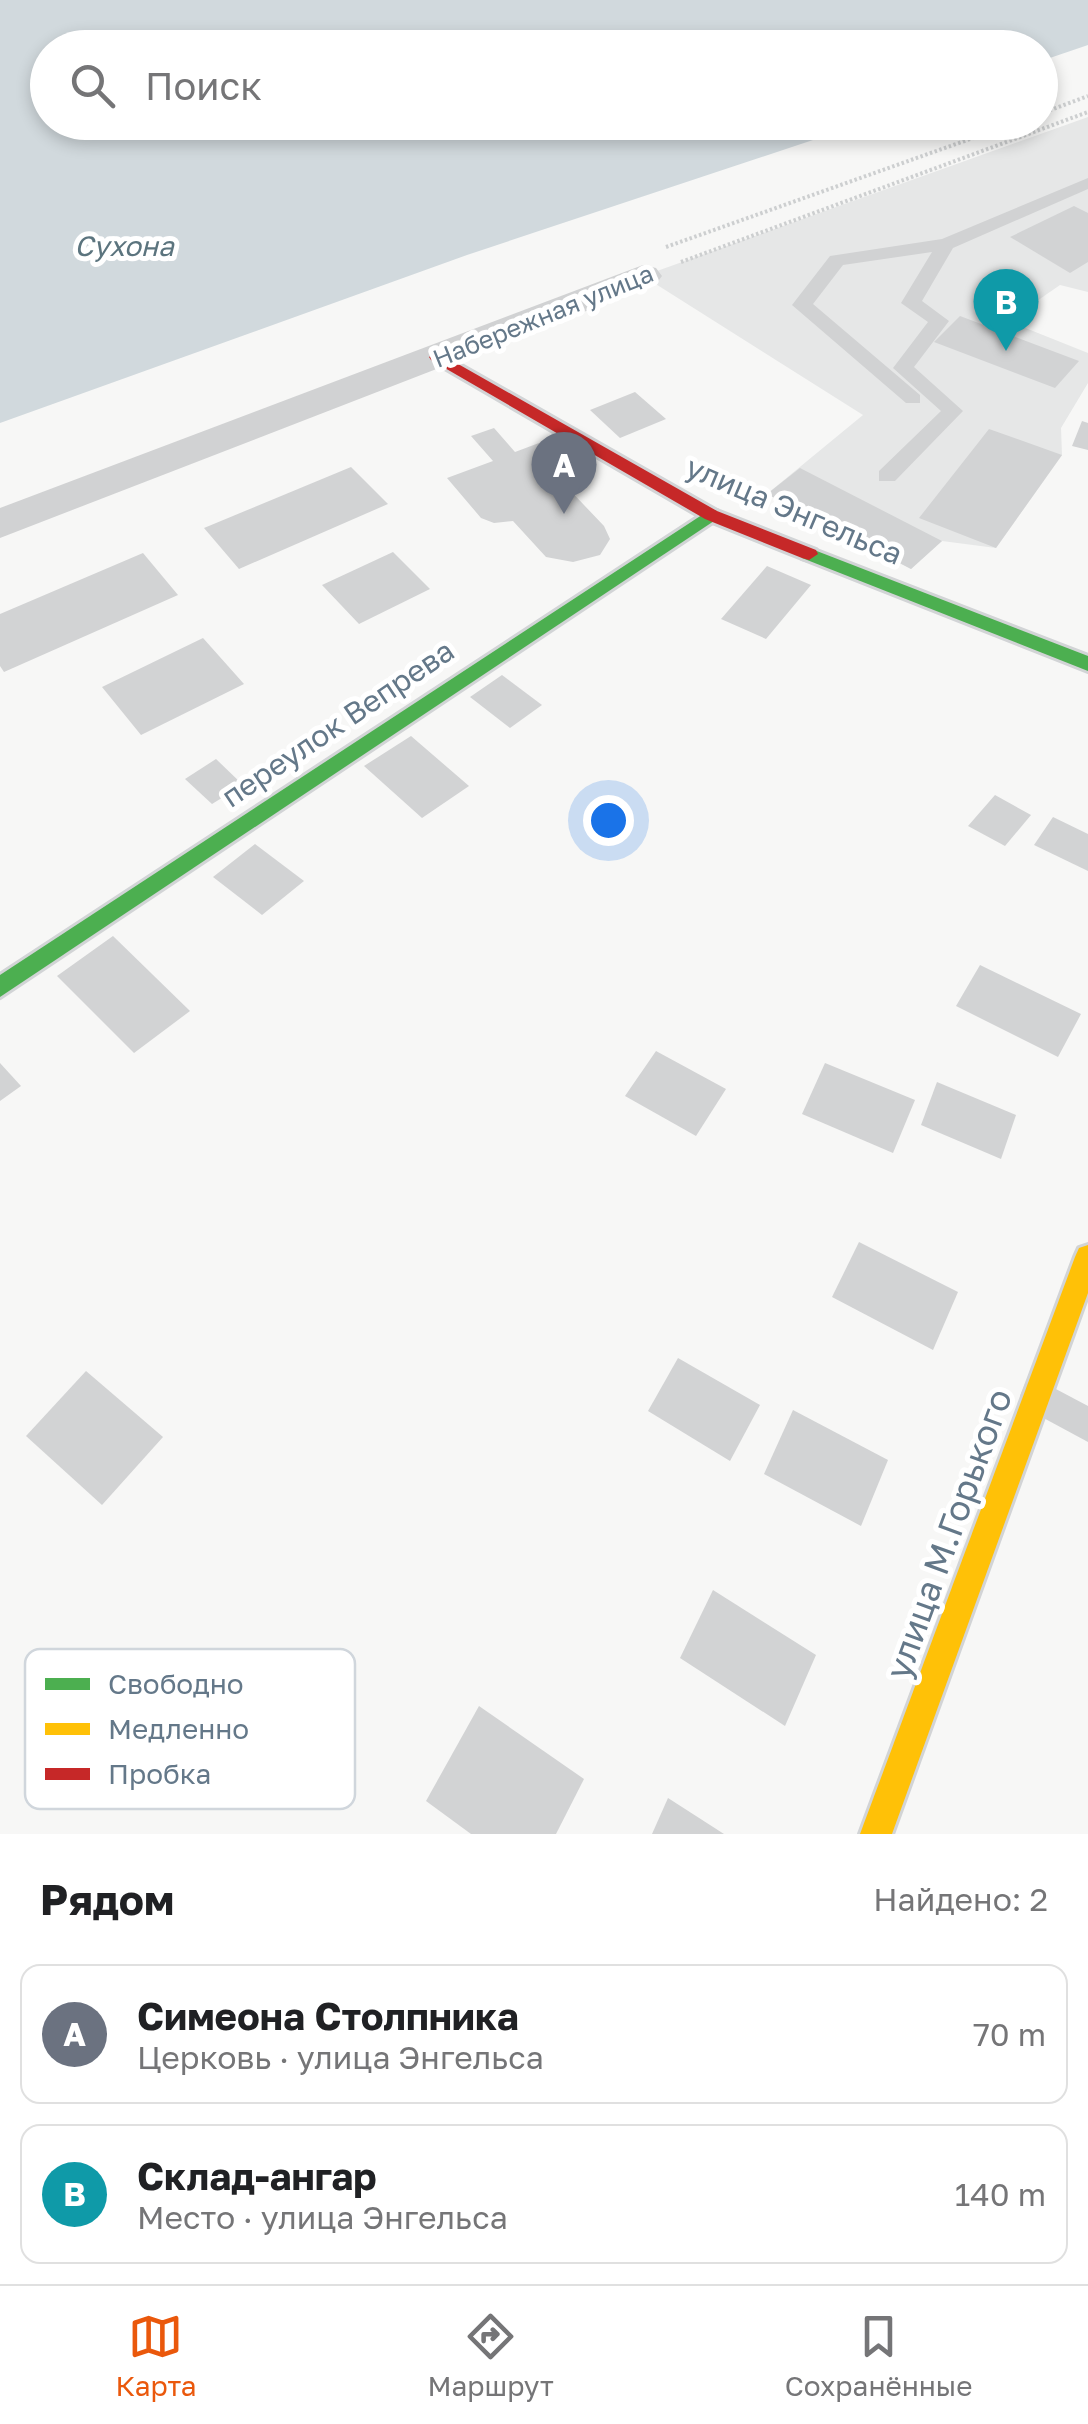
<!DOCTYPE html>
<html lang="ru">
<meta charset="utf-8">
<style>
:root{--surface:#fff;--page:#f2f2f2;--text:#202124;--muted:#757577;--line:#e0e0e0;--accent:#ea580c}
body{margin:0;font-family:"Golos Text",sans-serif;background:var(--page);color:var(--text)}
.you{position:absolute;left:608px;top:820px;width:35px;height:35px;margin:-25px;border:8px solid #fff;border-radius:50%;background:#1a73e8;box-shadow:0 0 0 15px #1a73e833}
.badge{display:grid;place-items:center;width:65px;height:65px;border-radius:50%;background:var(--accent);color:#fff;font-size:32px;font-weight:700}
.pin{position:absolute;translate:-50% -82px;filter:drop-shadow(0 2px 5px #0008)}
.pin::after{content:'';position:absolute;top:52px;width:35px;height:30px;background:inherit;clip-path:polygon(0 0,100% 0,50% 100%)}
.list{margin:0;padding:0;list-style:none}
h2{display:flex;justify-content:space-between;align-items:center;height:130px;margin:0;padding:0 40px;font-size:42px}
h2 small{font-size:32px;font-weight:400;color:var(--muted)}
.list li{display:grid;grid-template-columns:65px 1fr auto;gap:30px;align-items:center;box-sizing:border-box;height:140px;margin:0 20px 20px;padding:0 20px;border:2px solid var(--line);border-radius:20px}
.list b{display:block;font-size:38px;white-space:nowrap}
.list p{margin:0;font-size:32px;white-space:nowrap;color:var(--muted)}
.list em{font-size:32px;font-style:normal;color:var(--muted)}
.icon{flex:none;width:55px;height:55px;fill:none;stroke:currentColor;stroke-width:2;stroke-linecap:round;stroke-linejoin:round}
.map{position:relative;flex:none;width:1088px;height:1834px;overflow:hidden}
.search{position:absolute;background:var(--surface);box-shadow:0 5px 15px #0003;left:30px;right:30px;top:30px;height:110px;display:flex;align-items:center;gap:25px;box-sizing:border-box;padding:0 35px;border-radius:55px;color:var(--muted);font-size:38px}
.sheet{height:450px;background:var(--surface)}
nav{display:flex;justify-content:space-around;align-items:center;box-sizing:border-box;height:140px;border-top:2px solid var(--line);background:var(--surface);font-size:28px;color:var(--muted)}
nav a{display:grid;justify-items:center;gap:5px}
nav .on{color:var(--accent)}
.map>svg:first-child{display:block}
</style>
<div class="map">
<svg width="1088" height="1834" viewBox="0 0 1088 1834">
<rect width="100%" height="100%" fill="#f7f7f6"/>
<!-- built -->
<polygon fill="#e6e7e7" points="1088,117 1088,292 1060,285 1008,321 1088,353 1088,383 1061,428 1062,455 996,548 942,541 911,569 767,494 863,415 643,276"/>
<!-- water -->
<polygon fill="#d1d9dd" points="0,0 1088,0 1088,45 1041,61 1040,48 48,48 48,122 864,123 467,255 0,423"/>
<!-- building -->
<g fill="#d2d3d4">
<polygon points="1074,206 1088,213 1088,262 1070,273 1010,237"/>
<polygon points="960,316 1079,361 1055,388 934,342"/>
<polygon points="635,392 666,419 620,438 590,410"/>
<polygon points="1082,421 1088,423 1088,450 1072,446"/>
<polygon points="494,428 515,452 555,437 590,474 564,484 604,526 610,539 600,555 573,562 546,557 513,521 494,523 481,518 447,478 493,461 471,436"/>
<polygon points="989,429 1062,455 996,548 919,518"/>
<polygon points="351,467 388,504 239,569 204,528"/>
<polygon points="800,468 942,541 911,569 767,494"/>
<polygon points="393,552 430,589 359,624 322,585"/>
<polygon points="143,553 178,595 4,672 0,666 0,614"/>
<polygon points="767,566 811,585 766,639 721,619"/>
<polygon points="203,638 244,684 141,735 102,687"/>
<polygon points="502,675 542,705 510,728 470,697"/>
<polygon points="411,736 469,786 422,818 364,766"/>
<polygon points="216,759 243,785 212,804 185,779"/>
<polygon points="995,795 1031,815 1005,846 968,826"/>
<polygon points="1053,817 1088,834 1088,871 1034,845"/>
<polygon points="255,844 304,881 262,915 213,877"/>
<polygon points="113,936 190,1011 134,1053 57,976"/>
<polygon points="980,965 1081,1014 1058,1057 956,1006"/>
<polygon points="656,1051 726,1089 696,1136 625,1096"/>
<polygon points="0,1063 21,1086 0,1101"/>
<polygon points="825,1063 915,1100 893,1153 802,1114"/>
<polygon points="937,1082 1016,1115 1001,1159 921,1125"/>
<polygon points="859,1242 958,1292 933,1350 832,1297"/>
<polygon points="678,1358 760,1405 730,1461 648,1411"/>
<polygon points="86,1371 163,1437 102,1505 26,1436"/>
<polygon points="793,1410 888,1460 861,1526 764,1474"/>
<polygon points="713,1590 816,1655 785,1726 680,1658"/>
<polygon points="479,1706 584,1779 556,1834 471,1834 426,1801"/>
<polygon points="668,1798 724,1834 652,1834"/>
</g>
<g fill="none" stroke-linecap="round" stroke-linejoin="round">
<!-- fast casing -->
<g stroke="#d2d4d6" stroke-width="6">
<g id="fast">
<polygon points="711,509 717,511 717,519 0,997 0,975"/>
<polygon points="809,548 1088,656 1088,671 802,558 800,554"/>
</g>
</g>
<!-- slow casing -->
<g stroke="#d2d4d6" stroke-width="6">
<polygon id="slow" points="1088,1245 1088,1293 892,1834 860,1834 1075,1257 1079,1248"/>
</g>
<!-- jam casing -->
<g stroke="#d2d4d6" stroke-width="6">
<polygon id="jam" points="437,352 717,511 816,550 818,554 809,560 802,558 705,519 431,360 429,357"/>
</g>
<!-- path -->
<g stroke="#cdcfd0" stroke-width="4" stroke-dasharray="2.5 2.5" stroke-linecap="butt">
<polyline points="1040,114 1088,96"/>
<polyline points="666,247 1018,122"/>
<polyline points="681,262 1088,112"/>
</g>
<!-- lane -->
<g fill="#d1d2d3" fill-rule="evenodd">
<polygon points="1088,178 1088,189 953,248 922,301 949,321 914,367 963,411 895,481 879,481 879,471 941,411 893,368 928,322 901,303 932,252 843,265 813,304 920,395 920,403 906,403 792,305 830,256 942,239"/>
<polygon points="1037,1379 1088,1406 1088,1442 1025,1408 1020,1396 1025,1384"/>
</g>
<!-- street -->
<polygon fill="#d1d2d3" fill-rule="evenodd" points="643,265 656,268 662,276 656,284 0,538 0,508"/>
<!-- fast -->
<use href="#fast" fill="#4caf50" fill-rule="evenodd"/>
<!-- slow -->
<use href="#slow" fill="#ffc107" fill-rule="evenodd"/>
<!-- jam -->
<use href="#jam" fill="#c62828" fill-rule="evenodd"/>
</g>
<g text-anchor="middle" stroke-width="10" stroke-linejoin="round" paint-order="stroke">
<!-- far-street labels -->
<g font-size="25" fill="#647889" stroke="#fff">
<text transform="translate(543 316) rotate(-22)" y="9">Набережная улица</text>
</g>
<!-- far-water labels -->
<g font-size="28" font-style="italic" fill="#5b747e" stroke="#fff">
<text x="124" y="256">Сухона</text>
</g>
<!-- street labels -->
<g font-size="30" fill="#647889" stroke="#fff">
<text transform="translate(794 511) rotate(23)" y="10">улица Энгельса</text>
<text transform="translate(338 724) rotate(-34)" y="10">переулок Вепрева</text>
</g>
<!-- near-street labels -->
<g font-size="35" fill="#647889" stroke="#fff">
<text transform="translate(949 1534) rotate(-70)" y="12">улица М.Горького</text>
</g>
</g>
<!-- legend -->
<rect x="25" y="1649" width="330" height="160" rx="15" fill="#fff" stroke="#d0d6dc" stroke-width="2.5"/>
<rect x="45" y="1678" width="45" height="12" fill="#4caf50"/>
<rect x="45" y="1723" width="45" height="12" fill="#ffc107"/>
<rect x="45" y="1768" width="45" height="12" fill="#c62828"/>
<g font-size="28" fill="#647889">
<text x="108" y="1694">Свободно</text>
<text x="108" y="1739">Медленно</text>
<text x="108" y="1784">Пробка</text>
</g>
</svg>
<div class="you"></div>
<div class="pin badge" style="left:564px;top:514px;background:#6b7280">A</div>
<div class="pin badge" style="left:1006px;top:351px;background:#0f9aa8">B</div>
<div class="search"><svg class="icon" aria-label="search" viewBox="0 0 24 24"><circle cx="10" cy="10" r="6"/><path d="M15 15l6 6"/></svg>Поиск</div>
</div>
<section class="sheet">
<h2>Рядом<small>Найдено: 2</small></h2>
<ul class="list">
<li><span class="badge" style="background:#6b7280">A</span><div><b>Симеона Столпника</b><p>Церковь · улица Энгельса</p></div><em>70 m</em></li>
<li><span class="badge" style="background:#0f9aa8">B</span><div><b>Склад-ангар</b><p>Место · улица Энгельса</p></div><em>140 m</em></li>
</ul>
</section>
<nav>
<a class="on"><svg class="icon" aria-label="map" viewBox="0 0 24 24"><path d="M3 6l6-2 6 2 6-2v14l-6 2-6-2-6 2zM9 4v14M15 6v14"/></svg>Карта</a>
<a><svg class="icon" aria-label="directions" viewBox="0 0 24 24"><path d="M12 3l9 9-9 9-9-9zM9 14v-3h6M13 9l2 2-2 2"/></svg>Маршрут</a>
<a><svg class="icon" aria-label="saved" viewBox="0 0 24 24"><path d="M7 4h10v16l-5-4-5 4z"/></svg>Сохранённые</a>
</nav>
